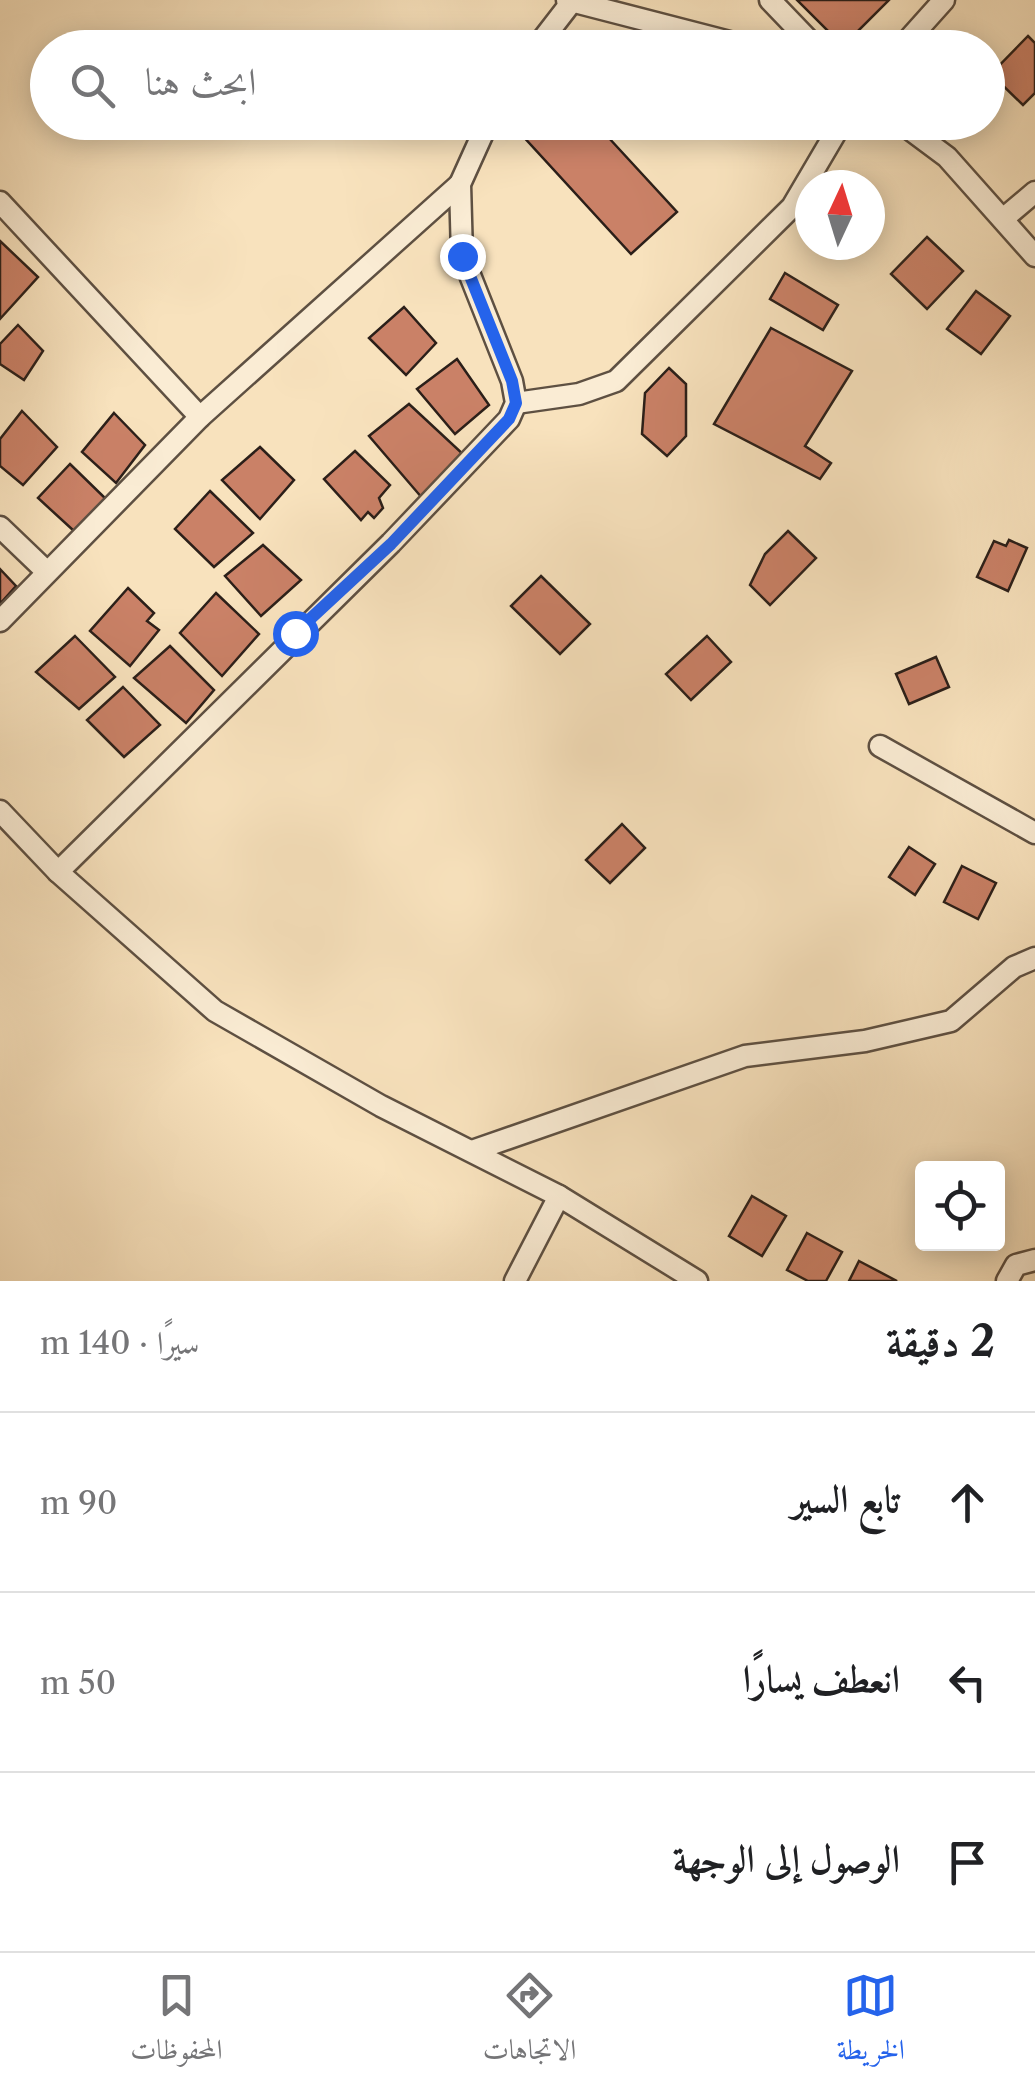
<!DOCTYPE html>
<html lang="ar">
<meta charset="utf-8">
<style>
:root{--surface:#fff;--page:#f2f2f2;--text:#202124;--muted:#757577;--line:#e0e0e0;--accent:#2563eb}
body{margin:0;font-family:"Libre Caslon Text",Amiri,serif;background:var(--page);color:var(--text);direction:rtl}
.controls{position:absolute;right:30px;bottom:30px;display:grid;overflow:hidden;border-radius:10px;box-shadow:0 5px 25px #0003}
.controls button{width:90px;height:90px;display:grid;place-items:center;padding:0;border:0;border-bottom:2px solid var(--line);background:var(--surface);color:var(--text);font:50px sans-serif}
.compass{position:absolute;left:795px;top:170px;width:90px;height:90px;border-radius:50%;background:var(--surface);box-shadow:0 5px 25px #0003;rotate:4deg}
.stop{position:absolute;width:30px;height:30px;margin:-22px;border:8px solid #2563eb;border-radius:50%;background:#fff}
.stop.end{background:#2563eb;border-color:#fff;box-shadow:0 2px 10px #0008}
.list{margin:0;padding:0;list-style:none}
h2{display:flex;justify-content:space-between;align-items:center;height:130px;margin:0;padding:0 40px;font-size:42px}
h2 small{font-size:32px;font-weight:400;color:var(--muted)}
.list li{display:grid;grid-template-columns:65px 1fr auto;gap:30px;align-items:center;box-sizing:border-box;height:180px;padding:0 40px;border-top:2px solid var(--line)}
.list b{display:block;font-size:38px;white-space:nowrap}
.list em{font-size:32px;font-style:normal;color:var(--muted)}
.icon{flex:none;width:55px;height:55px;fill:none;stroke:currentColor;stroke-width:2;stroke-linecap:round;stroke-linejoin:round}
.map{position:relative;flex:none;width:1035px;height:1281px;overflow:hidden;direction:ltr}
.search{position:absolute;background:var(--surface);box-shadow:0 5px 25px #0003;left:30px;right:30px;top:30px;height:110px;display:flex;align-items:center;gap:25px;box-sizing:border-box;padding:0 35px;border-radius:55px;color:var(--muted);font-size:38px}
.sheet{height:670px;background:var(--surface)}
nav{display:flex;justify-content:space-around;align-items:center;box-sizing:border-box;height:140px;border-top:2px solid var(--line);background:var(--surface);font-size:28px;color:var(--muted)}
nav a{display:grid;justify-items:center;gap:5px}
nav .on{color:var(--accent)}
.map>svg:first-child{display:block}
</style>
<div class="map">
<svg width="1035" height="1281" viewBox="0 0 1035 1281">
<rect width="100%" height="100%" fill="#f8e2bd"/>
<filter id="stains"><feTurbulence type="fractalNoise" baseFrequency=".002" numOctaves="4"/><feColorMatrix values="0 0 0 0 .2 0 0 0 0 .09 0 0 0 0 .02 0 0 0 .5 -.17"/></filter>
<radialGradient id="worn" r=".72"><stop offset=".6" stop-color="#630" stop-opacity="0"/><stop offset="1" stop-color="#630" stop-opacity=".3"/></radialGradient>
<!-- building -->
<g fill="#ca8167" stroke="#2b1f19" stroke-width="2.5">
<polygon points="797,0 889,0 843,46"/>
<polygon points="1028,36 1035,43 1035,93 1023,105 991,74"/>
<polygon points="510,122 612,122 618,129 608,137 677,212 631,254"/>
<polygon points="927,237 963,271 927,309 891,274"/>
<polygon points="0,241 38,277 0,319"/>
<polygon points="785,273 838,305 823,330 770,299"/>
<polygon points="976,291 1010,316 981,354 947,329"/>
<polygon points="404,307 436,343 406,375 369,338"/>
<polygon points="18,325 43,351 24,380 0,364 0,344"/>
<polygon points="771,328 852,371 805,446 831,463 820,479 714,424"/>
<polygon points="457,359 489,405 455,434 417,389"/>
<polygon points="669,368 686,384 686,436 667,456 642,434 645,393"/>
<polygon points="409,404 465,456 423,499 369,436"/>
<polygon points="22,411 57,447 23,485 0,466 0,439"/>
<polygon points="114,413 145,445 116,483 82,452"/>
<polygon points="260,447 294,480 260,519 222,480"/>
<polygon points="355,451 390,485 379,498 383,508 374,518 368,512 361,520 324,479"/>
<polygon points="70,464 107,500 74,531 38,498"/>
<polygon points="210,491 253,533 214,567 175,529"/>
<polygon points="788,531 816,558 770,605 750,585 765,554"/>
<polygon points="1009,540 1027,548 1008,591 977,577 994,541 1006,546"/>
<polygon points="263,545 301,580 261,616 225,576"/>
<polygon points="0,569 16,586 0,604"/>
<polygon points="541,576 590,624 560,654 511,606"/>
<polygon points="128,588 154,613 147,621 159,630 130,666 90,631"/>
<polygon points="216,593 259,634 222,676 180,633"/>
<polygon points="75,636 115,677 79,709 36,672"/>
<polygon points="707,636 731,662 691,700 666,674"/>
<polygon points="170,646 214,690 186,723 134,678"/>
<polygon points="936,657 949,687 909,704 896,674"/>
<polygon points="123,687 160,725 124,757 87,720"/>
<polygon points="622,824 645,848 610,883 586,860"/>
<polygon points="909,847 935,864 915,895 889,877"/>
<polygon points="962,866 996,883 978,919 944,902"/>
<polygon points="752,1196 786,1216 762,1256 729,1236"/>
<polygon points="807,1233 842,1252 826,1281 808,1281 787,1270"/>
<polygon points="859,1261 897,1281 849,1281"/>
</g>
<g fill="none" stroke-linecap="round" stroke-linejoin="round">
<!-- street casing -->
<g stroke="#5e5042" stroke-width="25">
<g id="street">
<polyline points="567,0 753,48"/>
<polyline points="770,0 816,48"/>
<polyline points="536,48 570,4"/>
<polyline points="901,48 944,0"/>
<polyline points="900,122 947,157 1035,256"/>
<polyline points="0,202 200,417"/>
<polyline points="1003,219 1035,192"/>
<polyline points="516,403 579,394 616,381 792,207 842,122"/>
<polyline points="0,527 47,572"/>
<polyline points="0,621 200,417 460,184"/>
<polyline points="880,746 1035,833"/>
<polyline points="0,811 58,872 391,543 509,419 516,403 512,381 462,255 460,184 488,122"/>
<polyline points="58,872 215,1011 381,1106 559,1196 697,1281"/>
<polyline points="472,1151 745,1056 865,1041 951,1021 1014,967 1035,958"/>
<polyline points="515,1281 559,1196"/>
<polyline points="1007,1281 1016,1265 1035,1260"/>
</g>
</g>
<!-- street -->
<use href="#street" stroke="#faecd4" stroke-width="20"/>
</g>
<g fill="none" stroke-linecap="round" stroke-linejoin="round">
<!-- route -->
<polyline stroke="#2563eb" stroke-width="12" points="295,633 391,544 509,419 516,403 512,381 462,256"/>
</g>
<rect width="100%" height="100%" filter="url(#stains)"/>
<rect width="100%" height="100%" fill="url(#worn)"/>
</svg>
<div class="controls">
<button><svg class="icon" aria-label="locate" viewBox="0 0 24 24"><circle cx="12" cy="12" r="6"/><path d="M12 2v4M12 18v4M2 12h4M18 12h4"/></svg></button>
</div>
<svg class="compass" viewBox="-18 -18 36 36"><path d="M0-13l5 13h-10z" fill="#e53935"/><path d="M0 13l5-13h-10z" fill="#757577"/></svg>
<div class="stop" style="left:295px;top:633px"></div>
<div class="stop end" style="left:462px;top:256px"></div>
<div class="search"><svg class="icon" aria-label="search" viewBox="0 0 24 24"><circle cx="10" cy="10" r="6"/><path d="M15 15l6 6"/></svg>ابحث هنا</div>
</div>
<section class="sheet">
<h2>2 دقيقة<small>سيرًا · 140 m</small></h2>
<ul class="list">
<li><svg class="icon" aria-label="ahead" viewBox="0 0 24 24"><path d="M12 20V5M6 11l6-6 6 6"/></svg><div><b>تابع السير</b></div><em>90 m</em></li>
<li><svg class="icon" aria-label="left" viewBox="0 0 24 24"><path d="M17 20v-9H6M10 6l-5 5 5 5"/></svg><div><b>انعطف يسارًا</b></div><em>50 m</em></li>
<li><svg class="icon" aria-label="arrive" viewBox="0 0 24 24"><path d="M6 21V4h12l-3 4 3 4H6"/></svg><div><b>الوصول إلى الوجهة</b></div></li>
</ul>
</section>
<nav>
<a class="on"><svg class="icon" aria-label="map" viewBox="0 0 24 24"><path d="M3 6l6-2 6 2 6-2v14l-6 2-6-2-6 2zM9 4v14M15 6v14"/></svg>الخريطة</a>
<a><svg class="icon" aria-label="directions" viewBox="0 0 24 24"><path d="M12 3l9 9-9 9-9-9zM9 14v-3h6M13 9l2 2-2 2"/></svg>الاتجاهات</a>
<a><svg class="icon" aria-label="saved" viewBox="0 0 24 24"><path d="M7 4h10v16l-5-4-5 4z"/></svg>المحفوظات</a>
</nav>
